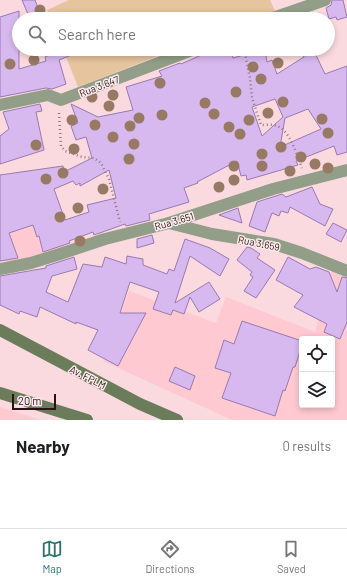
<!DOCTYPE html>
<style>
:root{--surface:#fff;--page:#f2f2f2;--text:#202124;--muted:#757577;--line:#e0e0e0;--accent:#2b7470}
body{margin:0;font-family:Barlow,sans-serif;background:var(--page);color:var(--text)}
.controls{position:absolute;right:12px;bottom:12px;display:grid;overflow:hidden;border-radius:4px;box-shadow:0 2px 6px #0003}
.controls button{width:36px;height:36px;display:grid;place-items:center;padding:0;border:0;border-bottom:1px solid var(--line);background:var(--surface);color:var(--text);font:20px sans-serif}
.scale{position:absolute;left:12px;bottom:10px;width:44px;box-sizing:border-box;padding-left:4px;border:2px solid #2c1116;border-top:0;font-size:11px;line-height:14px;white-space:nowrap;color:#2c1116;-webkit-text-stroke:3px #fceced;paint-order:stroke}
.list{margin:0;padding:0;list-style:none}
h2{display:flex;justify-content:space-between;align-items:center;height:52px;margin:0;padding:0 16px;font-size:17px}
h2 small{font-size:13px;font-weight:400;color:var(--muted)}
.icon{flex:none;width:22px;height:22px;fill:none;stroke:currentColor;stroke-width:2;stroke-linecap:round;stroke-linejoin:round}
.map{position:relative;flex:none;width:347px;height:420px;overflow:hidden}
.search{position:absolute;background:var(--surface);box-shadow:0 2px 6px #0003;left:12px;right:12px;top:12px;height:44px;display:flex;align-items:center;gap:10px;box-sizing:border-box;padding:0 14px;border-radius:22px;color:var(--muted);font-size:15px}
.sheet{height:108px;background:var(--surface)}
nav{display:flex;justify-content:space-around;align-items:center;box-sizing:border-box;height:56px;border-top:1px solid var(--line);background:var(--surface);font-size:11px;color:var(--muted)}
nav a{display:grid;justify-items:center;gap:2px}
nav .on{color:var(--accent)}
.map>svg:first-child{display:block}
</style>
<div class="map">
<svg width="347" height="420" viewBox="0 0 347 420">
<rect width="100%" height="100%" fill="#fadade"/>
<!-- built -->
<g fill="#fec9d0" fill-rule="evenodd">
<polygon points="55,223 65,250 22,261 0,261 0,236 34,224"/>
<path d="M334 260 347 266V420H232L103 361 129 291 216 323 226 297 315 332ZM302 339H332V405H302Z"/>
<polygon points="0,407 41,420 0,420"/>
</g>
<!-- green -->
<g fill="#e5c49e">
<polygon points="69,0 270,0 275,11 254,19 51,19 47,10"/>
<polygon points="63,49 176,49 78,87"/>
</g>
<!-- building -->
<g fill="#d7b9ef" stroke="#9979b1" fill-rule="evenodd">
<polygon points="22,0 35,0 42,19 30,19"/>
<polygon points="332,0 343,0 347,17 337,20 336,17 329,19 326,8 331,5"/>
<polygon points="19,11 19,69 46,61 45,57 49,55 47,49 84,50 59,60 66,84 52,89 46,88 0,97 0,17"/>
<path d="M215 49H229L233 58 265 49 267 62 272 60 277 74 304 57 300 49H313L325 74 347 66V152L337 155 334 146 296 161 298 165 247 180 246 175 241 176 237 161 197 182 198 183 184 188 189 202 149 214 150 220 126 226 125 224 94 235 93 232 69 241 70 243 43 252 39 236 37 237 33 225 9 233 18 258 0 261V175L63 166 64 172 92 158 86 137 76 140 71 126 78 123 71 104 98 117 133 110 126 87 162 76 159 71 180 63 181 64ZM275 99 283 117 262 136 252 107ZM308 109 321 129 280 147 285 118ZM109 170 116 198 87 205 89 212 65 220 54 189 73 181 76 185 80 183V186Z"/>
<polygon points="40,104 42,111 36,112 44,150 0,164 0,136 9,129 3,112"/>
<polygon points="312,187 320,204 333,209 325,226 290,207 288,213 281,211 279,216 272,213 265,232 249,226 257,202 282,194 286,197"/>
<polygon points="238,208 242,223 219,215"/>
<polygon points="333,223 347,230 341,242 326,234"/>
<polygon points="152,235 154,243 137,248 137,239"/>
<polygon points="185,239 210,248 229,259 220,276 190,256 175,303 209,282 220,299 199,312 190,297 184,314 173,310 171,315 153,309 159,292 130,282 120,313 146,313 118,366 88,350 98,330 76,322 76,324 40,307 37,317 20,311 19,314 0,305 0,276 46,268 46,266 74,257 77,269 52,276 46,292 68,302 83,264 102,267 105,257 126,264 127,256 143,259 143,265 167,274 169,269 174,271"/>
<polygon points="247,247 251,248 260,254 257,258 275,270 256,298 244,291 253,277 250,275 252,272 237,260"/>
<polygon points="288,257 310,269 316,267 329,272 337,292 342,277 347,278 347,322 340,339 324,332 327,324 294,307 303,295 276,280"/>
<polygon points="242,321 302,341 302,345 295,367 293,367 285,391 283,390 275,416 222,398 231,373 215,368 224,340 234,344"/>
<polygon points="175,367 195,376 190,390 169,381"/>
</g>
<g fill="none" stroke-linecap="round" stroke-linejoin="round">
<!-- path -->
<g stroke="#95777c" stroke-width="2.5" stroke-dasharray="1 3" stroke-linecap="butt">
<path d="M244 49 250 78 252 98 261 125C266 125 272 124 277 126 290 130 297 156 302 168"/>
<polyline points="59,113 61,146 65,151 82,157 94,158 101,163 109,179 120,222"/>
</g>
<!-- street -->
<g stroke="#929e87" stroke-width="12">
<polyline points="270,19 325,0"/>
<polyline points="0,105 48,95 61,100 195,49"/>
<polyline points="169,223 212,234 274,244 302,253 347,271"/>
<polyline points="0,269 31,263 60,254 105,239 169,223 273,189 347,170"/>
</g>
<!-- secondary -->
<g stroke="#6b7c5a" stroke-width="12">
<polyline points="0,330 140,404 177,420"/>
<polyline points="0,393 87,420"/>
</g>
</g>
<!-- trees -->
<g fill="#977964">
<circle cx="40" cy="10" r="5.5"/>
<circle cx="34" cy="60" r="5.5"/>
<circle cx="278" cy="63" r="5.5"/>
<circle cx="10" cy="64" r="5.5"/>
<circle cx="253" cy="67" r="5.5"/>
<circle cx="261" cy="79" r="5.5"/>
<circle cx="160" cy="83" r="5.5"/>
<circle cx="236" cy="92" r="5.5"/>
<circle cx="113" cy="95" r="5.5"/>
<circle cx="92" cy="97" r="5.5"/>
<circle cx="283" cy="102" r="5.5"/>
<circle cx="205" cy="103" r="5.5"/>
<circle cx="109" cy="106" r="5.5"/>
<circle cx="268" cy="113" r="5.5"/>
<circle cx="214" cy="114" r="5.5"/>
<circle cx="162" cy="115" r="5.5"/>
<circle cx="139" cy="118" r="5.5"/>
<circle cx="322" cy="119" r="5.5"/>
<circle cx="72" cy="120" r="5.5"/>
<circle cx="249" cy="120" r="5.5"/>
<circle cx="95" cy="125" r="5.5"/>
<circle cx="130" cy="126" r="5.5"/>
<circle cx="229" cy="127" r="5.5"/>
<circle cx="328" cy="133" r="5.5"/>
<circle cx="240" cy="134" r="5.5"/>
<circle cx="113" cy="137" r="5.5"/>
<circle cx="134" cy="144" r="5.5"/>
<circle cx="36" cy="145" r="5.5"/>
<circle cx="281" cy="147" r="5.5"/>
<circle cx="74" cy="149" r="5.5"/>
<circle cx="262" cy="154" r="5.5"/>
<circle cx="301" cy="157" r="5.5"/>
<circle cx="129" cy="159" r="5.5"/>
<circle cx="315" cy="164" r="5.5"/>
<circle cx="234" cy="166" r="5.5"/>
<circle cx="262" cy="166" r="5.5"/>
<circle cx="328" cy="168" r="5.5"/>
<circle cx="290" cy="171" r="5.5"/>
<circle cx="63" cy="173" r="5.5"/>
<circle cx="46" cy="179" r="5.5"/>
<circle cx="234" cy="180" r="5.5"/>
<circle cx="219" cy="187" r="5.5"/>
<circle cx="103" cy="189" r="5.5"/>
<circle cx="78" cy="208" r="5.5"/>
<circle cx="60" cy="217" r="5.5"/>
<circle cx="80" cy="241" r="5.5"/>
</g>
<g text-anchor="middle" stroke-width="3" stroke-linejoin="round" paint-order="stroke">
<!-- street labels -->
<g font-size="10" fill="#2c1116" stroke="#fceced">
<text transform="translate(99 86) rotate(-21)" y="4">Rua 3.647</text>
<text transform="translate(174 221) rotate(-16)" y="4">Rua 3.651</text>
<text transform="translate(259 243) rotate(11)" y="4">Rua 3.659</text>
<text transform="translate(88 377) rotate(27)" y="4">Av. FPLM</text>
</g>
</g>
</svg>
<div class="controls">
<button><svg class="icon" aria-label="locate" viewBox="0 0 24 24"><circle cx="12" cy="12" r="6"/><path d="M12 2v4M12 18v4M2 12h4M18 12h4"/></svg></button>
<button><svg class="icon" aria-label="layers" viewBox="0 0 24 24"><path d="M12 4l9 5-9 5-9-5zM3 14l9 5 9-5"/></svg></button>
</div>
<div class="scale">20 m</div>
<div class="search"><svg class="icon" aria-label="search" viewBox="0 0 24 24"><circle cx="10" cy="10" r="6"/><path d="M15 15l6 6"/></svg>Search here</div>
</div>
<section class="sheet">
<h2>Nearby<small>0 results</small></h2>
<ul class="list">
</ul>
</section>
<nav>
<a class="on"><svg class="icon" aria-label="map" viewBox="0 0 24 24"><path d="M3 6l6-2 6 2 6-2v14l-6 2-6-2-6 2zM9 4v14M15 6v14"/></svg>Map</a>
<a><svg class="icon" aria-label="directions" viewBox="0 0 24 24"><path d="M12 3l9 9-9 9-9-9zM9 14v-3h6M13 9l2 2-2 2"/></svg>Directions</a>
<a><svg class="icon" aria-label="saved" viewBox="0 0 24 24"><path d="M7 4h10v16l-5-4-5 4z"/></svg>Saved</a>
</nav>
